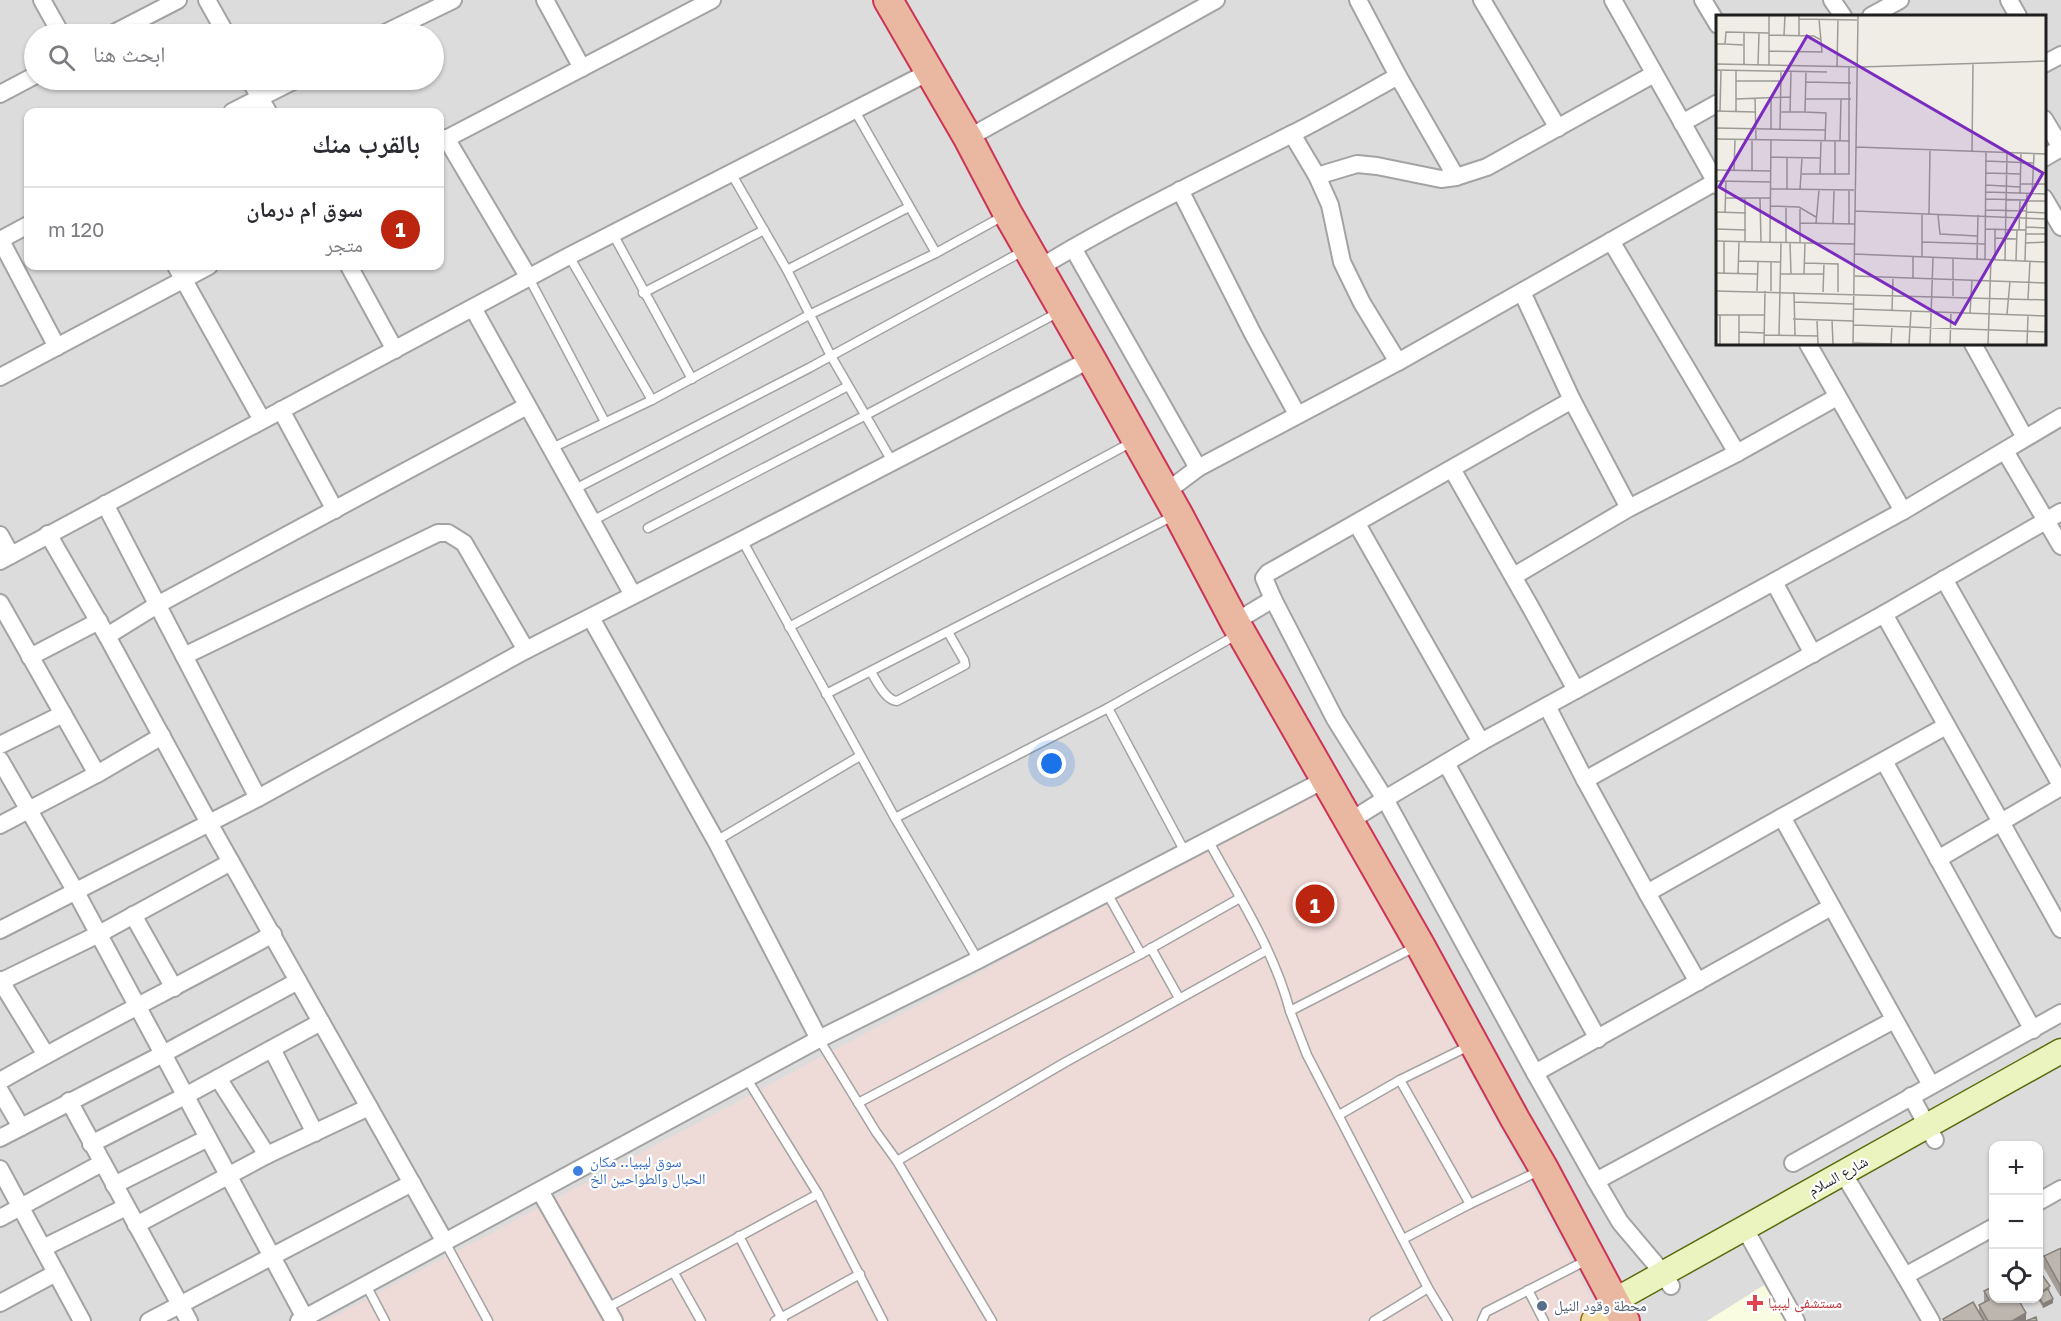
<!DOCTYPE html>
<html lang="ar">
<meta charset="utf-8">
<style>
:root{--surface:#fff;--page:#f7f7f7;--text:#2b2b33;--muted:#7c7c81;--line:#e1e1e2;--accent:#bc2611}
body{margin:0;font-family:"Golos Text","Noto Naskh Arabic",sans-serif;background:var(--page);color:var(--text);direction:rtl}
.controls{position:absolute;right:18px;bottom:18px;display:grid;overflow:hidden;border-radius:12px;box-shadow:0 2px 4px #0004}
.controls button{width:54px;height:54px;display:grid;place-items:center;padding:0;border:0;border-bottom:2px solid var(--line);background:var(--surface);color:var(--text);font:30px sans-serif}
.you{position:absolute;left:1052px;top:764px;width:21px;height:21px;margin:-15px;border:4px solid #fff;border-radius:50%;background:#1a73e8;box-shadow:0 0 0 9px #1a73e833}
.badge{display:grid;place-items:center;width:39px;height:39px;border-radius:50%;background:var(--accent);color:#fff;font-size:20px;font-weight:700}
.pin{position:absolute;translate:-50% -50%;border:3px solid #fff;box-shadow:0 2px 6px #0006}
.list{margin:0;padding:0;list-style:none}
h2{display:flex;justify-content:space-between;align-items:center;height:78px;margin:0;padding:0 24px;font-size:26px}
h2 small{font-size:20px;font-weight:400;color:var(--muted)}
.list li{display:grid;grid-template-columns:39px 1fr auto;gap:18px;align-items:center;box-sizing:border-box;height:84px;padding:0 24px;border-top:2px solid var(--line)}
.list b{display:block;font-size:22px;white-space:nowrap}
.list p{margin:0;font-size:20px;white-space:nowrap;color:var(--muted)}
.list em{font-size:20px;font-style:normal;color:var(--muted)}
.icon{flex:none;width:33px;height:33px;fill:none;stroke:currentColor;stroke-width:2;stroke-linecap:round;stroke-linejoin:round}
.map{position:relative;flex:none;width:2061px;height:1321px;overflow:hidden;direction:ltr}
.search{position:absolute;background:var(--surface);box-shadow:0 2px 4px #0004;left:24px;top:24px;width:420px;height:66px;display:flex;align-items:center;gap:15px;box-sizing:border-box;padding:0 21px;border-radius:33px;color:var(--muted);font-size:22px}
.panel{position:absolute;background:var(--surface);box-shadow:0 2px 4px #0004;left:24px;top:108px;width:420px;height:162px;border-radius:12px;direction:rtl}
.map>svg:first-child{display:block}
</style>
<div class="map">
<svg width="2061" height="1321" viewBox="0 0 2061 1321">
<rect width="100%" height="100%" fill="#efede6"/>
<!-- residential -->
<path fill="#dddcdc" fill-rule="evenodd" d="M0 0H2061V1321H0ZM1718 16H2044V344H1718ZM34 34H434V80H34ZM28 112H440V266H28ZM1994 1146H2038V1298H1994Z"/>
<!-- commercial -->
<polygon fill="#eedad7" points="1318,792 1604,1321 326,1321"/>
<!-- education -->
<polygon fill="#f9fce1" points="1764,1285 1786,1321 1707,1321"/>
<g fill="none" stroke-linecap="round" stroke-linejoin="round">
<!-- service casing -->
<g stroke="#a3a3a3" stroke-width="11">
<g id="service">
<polyline points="855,111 936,253"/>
<polyline points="731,173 787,270 831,356 893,463"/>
<polyline points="613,234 692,379"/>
<polyline points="569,256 652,400"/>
<polyline points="787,270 909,207"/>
<polyline points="529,278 605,422"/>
<polyline points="643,293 764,230"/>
<polyline points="552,448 652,400 809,315 936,253 1005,215"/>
<polyline points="575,489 809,368 1025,250"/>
<polyline points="592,521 848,386"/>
<polyline points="648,528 866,415 1059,312"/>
<polyline points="742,540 895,818 978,960"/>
<polyline points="789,627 1134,441"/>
<path d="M871 672C877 681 885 700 897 701L965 665 964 660 948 632"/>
<polyline points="826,694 1175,515"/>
<polyline points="1108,708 1185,852"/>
<polyline points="895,818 1108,708 1238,634"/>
<path d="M1208 840C1238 895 1274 950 1290 1011"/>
<polyline points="716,841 860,756"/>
<polyline points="1107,893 1141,954"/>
<polyline points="1415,947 1290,1011 1307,1055 1428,1288 1448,1321"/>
<polyline points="1151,948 1179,998"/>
<polyline points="819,1039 876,1132 897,1161 992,1321"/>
<polyline points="747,1079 818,1194 883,1321"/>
<polyline points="1400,1080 1470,1204"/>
<polyline points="858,1103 1141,954 1240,898"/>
<polyline points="1339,1115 1400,1080 1471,1045"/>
<polyline points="897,1161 1064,1063 1267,950"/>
<polyline points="739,1236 783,1321"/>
<polyline points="1403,1239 1470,1204 1539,1171"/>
<polyline points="445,1242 488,1321"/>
<polyline points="674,1273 701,1321"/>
<polyline points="366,1285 385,1321"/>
<polyline points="1528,1290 1544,1321"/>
<polyline points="607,1308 818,1194"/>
<polyline points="775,1321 860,1274"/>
<polyline points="1374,1321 1428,1288"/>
<polyline points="1482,1321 1486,1312 1589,1259"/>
</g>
</g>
<!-- minor casing -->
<g stroke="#a3a3a3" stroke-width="20">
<g id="minor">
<polyline points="42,0 61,34"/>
<polyline points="207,0 226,34"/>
<polyline points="545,0 582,68"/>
<polyline points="1358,0 1398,76 1456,177"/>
<polyline points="1482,0 1558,128"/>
<polyline points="1613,0 1718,186"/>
<polyline points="1703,0 1718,25"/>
<polyline points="1832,0 1843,16"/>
<polyline points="2009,0 2018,16"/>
<polyline points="1871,16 1900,0"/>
<polyline points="112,34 178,0"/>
<polyline points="383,34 453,0"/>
<polyline points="2044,64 2061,55"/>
<polyline points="250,80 268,112"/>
<polyline points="0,94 34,76"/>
<polyline points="232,112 295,80"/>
<polyline points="2044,119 2061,147"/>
<polyline points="1682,123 1718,103"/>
<polyline points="1292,134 1317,176 1330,205 1342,262 1362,303 1398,362"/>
<polyline points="446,138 529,278"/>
<polyline points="968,138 1216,0"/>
<polyline points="440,142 712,0"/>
<polyline points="2044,158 2061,148"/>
<polyline points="1317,176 1357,164 1377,166 1441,179 1456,177 1487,167 1654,74"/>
<polyline points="1180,190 1253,334 1297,414"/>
<polyline points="2044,198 2061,227"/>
<polyline points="0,239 57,347"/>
<polyline points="0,240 28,225"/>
<polyline points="1611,241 1737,453"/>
<polyline points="1073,248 1198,468"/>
<polyline points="176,266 262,420"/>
<polyline points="349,266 395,350"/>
<path d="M1039 268C1120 219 1205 178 1290 135 1326 117 1362 96 1398 76"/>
<polyline points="1522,292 1572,400 1629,508"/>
<polyline points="473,308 633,595"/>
<polyline points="1808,344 1903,511"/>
<polyline points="1973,344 2025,438"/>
<polyline points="0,377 209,266"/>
<polyline points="1572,400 1268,573 1264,578 1273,599 1335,719 1385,799 1535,1073 1596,1181 1620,1222 1663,1273 1671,1286"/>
<polyline points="281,410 335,510"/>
<polyline points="2005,451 2061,546"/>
<polyline points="1452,469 1531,608 1576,690"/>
<polyline points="1166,492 1198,468 1398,362 1715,182"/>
<polyline points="105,504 258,798"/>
<polyline points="1357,524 1481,742"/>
<polyline points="48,534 107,636 209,823 445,1242"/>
<polyline points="0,535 11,555"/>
<polyline points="0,561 569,256 929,72"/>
<polyline points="1514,576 1629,508 1737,453 1837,397"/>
<polyline points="1944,579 2061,785"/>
<polyline points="1774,582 1813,654"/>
<polyline points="0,603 97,774"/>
<polyline points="1884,614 2061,929"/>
<polyline points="591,618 716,841 819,1039"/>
<polyline points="1235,622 1273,599"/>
<polyline points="107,636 157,605 527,406"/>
<polyline points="184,656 438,533 448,533 464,543 526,650"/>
<polyline points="30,657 99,621"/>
<polyline points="1547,706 1585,780 1647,893 1782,817 1931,1085"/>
<polyline points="0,745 63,714"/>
<polyline points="0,760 76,892 305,1318"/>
<polyline points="1884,761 2033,1030"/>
<polyline points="1446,763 1598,1039"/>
<polyline points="1585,780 1884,614 2061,512"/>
<polyline points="1782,817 1946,726"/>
<polyline points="1350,821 1385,799 1481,742 1903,511 2061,417"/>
<polyline points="0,825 97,774 162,736"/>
<polyline points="1938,859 2061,787"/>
<polyline points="1647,893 1698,982"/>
<polyline points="133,915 174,988"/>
<polyline points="0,930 258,798 526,650 742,540 1091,359"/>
<polyline points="0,980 46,1055"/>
<polyline points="0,982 99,934 231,862"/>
<polyline points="272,1049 315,1133"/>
<polyline points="1535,1073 1831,907"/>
<polyline points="218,1078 267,1155"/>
<path d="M0 1081C89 1030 182 984 273 934"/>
<polyline points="0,1091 21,1127"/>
<polyline points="1911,1096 1935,1140"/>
<polyline points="69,1101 189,1321"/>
<polyline points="0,1138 163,1054 298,981"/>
<polyline points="91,1144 185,1096 321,1022"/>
<polyline points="1793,1163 2061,1013"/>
<polyline points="0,1169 82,1321"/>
<polyline points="1843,1173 1905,1276"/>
<polyline points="1596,1181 1894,1020"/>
<polyline points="114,1185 208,1138"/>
<polyline points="540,1191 614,1321"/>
<polyline points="2038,1202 2061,1189"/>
<polyline points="0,1218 102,1163"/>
<polyline points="136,1225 267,1155 369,1107"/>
<polyline points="1745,1229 1796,1321"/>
<polyline points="43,1248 126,1207"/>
<polyline points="0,1303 56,1273"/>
<polyline points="149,1321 412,1183"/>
<polyline points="299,1321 819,1039 978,960 1326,779"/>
<polyline points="1931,1321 1905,1276 1994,1227"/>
</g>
</g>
<!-- secondary casing -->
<g stroke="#586d0e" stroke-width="27">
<polyline id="secondary" points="1614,1301 2061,1051"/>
</g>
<!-- primary casing -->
<g stroke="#8d720d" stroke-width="30">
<polyline id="primary" points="1595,1321 1620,1312"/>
</g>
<!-- trunk casing -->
<g stroke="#cc3456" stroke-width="32">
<polyline id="trunk" points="888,0 968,138 1008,214 1091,359 1178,514 1235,622 1420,945 1515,1119 1544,1169 1625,1321"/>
</g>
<!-- service -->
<use href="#service" stroke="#fff" stroke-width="8"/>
<!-- minor -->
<use href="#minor" stroke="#fff" stroke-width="16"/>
<!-- secondary -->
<use href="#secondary" stroke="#ebf4bf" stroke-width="24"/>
<!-- primary -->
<use href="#primary" stroke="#f4dca6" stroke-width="27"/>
<!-- trunk -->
<use href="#trunk" stroke="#eab8a0" stroke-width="28"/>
</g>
<!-- wall -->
<g fill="#a29d96">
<polygon points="2061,1248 2060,1296 2044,1268 2044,1256"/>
<polygon points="2038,1269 2050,1289 2048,1290 2053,1303 2043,1308 2038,1299 2039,1293 2038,1292"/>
<polygon points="1984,1291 2026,1321 2037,1321 1943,1321 1943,1319 1979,1313 1979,1305 1984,1302"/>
</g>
<!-- shaded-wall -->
<g fill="#847f7a">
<rect x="2060" y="1285" width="1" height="11"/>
<polygon points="2053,1299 2053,1303 2043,1308 2043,1304"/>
<polygon points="2026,1313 2026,1321 2012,1321"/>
</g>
<!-- building -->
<g fill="#bcb6af" stroke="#847f7a" stroke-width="1.5">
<polygon points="2061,1248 2061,1285 2060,1285 2044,1256"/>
<polygon points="2038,1269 2050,1286 2041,1292 2038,1288"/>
<polygon points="1994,1286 1994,1299 2018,1299 2026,1313 2012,1321 1988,1321 1979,1305 1989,1300 1984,1291"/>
<polygon points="2048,1289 2053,1299 2043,1304 2038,1296 2038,1294"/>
<polygon points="1973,1302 1984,1321 1944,1321 1943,1319"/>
<polygon points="2036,1317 2037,1321 2026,1321"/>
</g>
<!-- markers -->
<circle fill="#3f7fe0" stroke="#fff" stroke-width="2" cx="578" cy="1171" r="6"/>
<path fill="#e0444e" stroke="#fff" stroke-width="2" d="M1752 1294h6v6h6v6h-6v6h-6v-6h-6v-6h6z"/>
<circle fill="#5c6f8a" stroke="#fff" stroke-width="2" cx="1542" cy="1306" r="6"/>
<g text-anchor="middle" stroke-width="4.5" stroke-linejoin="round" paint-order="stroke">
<!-- shop labels -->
<g font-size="15" fill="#366cbe" stroke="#fff" text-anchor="start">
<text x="590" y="1167">سوق ليبيا.. مكان<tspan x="590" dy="17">الحبال والطواحين الخ</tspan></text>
</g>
<!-- street labels -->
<g font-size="15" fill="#1f1f1f" stroke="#fff">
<text transform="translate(1838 1176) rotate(-29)" y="5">شارع السلام</text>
</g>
<!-- health labels -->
<g font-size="15" fill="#be3a42" stroke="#fff" text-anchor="start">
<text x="1768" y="1308">مستشفى ليبيا</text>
</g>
<!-- service labels -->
<g font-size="15" fill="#4e5e75" stroke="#fff" text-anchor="start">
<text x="1554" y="1311">محطة وقود النيل</text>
</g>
</g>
<!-- overview -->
<g transform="translate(1716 15)">
<rect width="330" height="330" fill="#efede6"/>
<path fill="none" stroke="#9c9b96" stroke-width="1.5" d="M83 1V20M83 4 141 5M28 18V49M53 20 98 21 105 25M68 20 69 1M0 29H9L10 17 53 18M9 29 27 30M53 36 106 37 103 4M0 49 144 52 330 46M42 50 43 18M53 50V1M121 51 122 4M0 55 111 57M20 55V96M90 57 89 97 110 98 109 126M20 66H65M90 67 135 68M39 83 40 124M20 84 74 82M90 84H135M0 96 39 97M4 96 5 55M65 97H89M74 97 75 57M0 113 109 115M55 114V82M64 114 65 57M0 124 134 126M124 126 125 84M140 132 330 139M256 137 257 48M55 142 104 143M71 142V175M270 146 317 148M0 155 55 156M18 155 19 125M36 156V125M270 158 305 159M86 159H133V51M104 159 105 126M119 159V126M0 166 55 167M304 169H330M270 170 304 172M55 174 138 175M84 175 86 143M270 177 330 179M304 178 305 138M316 179 318 139M9 183H55M29 183V227M44 183 45 227M270 184 311 185M311 186H330M55 191 83 192 100 202M70 191V228M270 195 311 196M139 196 330 204M0 197 30 198M311 197 330 198M9 198 10 166M213 199 214 136M222 200 224 219 261 221M84 208 138 209M100 208 103 175M117 209 118 176M133 209V176M310 212 330 213M0 214 30 215M269 214 310 215M303 215 304 185M310 219H330M279 223 301 224M0 226 138 229M8 227V259M54 227 55 124M206 227 269 229M74 228 75 259M84 228V192M310 228 330 227M138 239 330 247M197 242V263M206 242V199M261 244 262 200M269 244 270 137M279 244V214M289 245 291 138M300 245 301 215M22 246 65 247M309 246 311 178M89 248 122 249V277M0 258 41 259M22 259 23 227M64 259H108M88 259 89 228M139 261 330 268M0 276 330 285M41 276 42 247M55 276V247M78 277 79 321M107 277 108 248M237 281V243M312 284 314 246M78 287 137 289M138 294 330 301M176 295 177 262M254 298 256 265M291 299 294 266M0 300H48M4 300V329M23 300V329M77 304 137 306M101 305 102 329M116 305 117 329M138 310 330 317M23 317 49 318M48 320 102 321M63 320 65 228M138 328 176 329M48 329 49 276M137 329 142 1M175 329 176 311M193 329 195 296M214 329 217 243M234 329 235 297M272 329 275 244M311 329 312 301M329 329 330 295"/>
<path fill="#7b2cbf" fill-opacity="0.15" stroke="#7b2cbf" stroke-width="3" d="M91 21 327 158 239 309 3 172Z"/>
<rect width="330" height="330" fill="none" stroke="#1f1f1f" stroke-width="3"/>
</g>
</svg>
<div class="controls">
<button>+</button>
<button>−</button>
<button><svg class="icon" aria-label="locate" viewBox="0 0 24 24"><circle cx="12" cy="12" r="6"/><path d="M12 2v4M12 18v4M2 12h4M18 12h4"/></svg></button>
</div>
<div class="you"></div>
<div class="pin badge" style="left:1315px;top:904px">1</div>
<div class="search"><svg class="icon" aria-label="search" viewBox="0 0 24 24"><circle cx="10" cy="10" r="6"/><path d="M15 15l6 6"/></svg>ابحث هنا</div>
<section class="panel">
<h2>بالقرب منك<small></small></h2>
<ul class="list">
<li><span class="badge">1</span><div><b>سوق ام درمان</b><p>متجر</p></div><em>120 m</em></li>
</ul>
</section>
</div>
